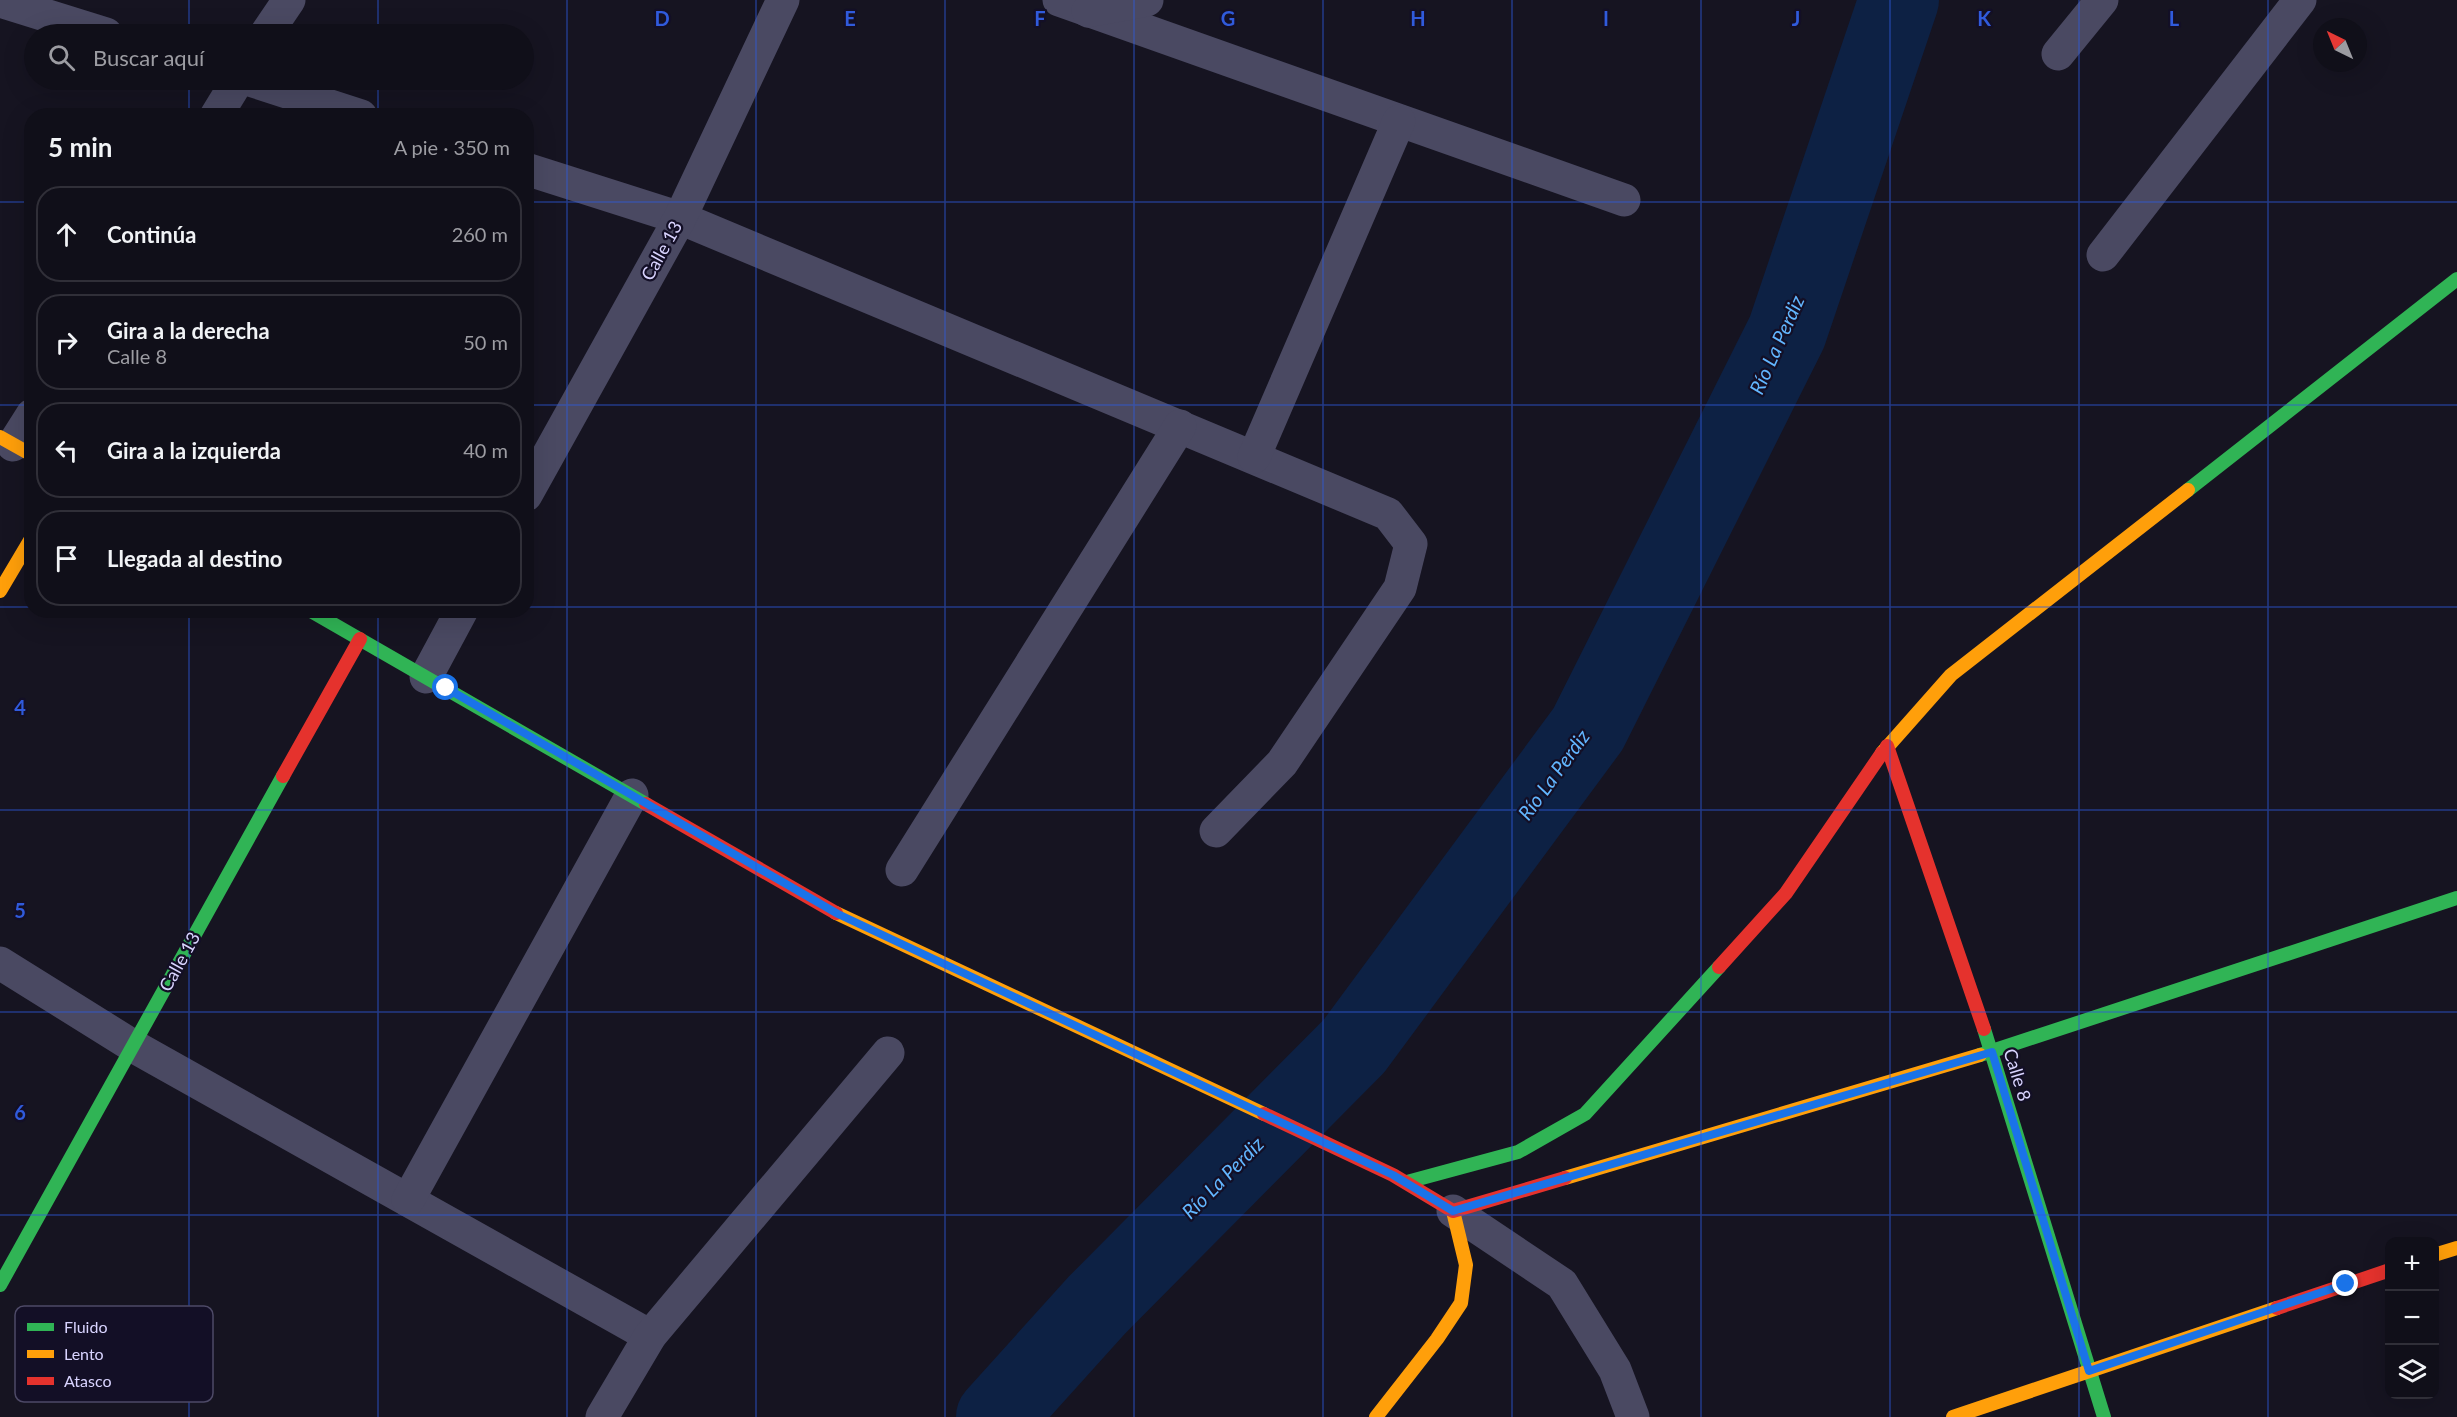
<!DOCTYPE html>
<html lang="es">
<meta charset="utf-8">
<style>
:root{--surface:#100f19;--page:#191822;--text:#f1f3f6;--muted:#9c9ca2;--line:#302f38}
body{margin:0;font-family:Lato,sans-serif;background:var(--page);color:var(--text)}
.controls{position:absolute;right:18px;bottom:18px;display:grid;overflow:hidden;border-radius:12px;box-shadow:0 6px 24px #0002}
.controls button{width:54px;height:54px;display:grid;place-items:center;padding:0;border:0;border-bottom:2px solid var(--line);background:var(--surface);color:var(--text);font:30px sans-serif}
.compass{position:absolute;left:2313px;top:18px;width:54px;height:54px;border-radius:50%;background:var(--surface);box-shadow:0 6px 24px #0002;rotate:317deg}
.stop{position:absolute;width:18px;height:18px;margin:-14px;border:4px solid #1a73e8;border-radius:50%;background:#fff}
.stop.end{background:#1a73e8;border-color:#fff;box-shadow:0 2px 6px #0008}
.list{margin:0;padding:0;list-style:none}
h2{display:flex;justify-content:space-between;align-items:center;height:78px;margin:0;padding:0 24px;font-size:26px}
h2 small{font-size:20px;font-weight:400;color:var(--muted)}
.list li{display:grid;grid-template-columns:39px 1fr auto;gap:18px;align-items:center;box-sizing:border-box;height:96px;margin:0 12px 12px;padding:0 12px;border:2px solid var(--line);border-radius:24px}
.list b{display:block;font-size:22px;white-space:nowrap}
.list p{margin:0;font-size:20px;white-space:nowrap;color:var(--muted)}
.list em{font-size:20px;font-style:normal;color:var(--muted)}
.icon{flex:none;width:33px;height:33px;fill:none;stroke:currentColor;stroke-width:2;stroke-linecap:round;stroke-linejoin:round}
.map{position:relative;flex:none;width:2457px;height:1417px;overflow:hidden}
.search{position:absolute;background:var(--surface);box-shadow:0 6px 24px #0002;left:24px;top:24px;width:510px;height:66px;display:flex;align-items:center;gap:15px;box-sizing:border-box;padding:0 21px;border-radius:33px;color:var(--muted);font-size:22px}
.panel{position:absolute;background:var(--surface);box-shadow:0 6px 24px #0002;left:24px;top:108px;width:510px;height:510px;border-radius:24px}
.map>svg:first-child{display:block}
</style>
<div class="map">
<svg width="2457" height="1417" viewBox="0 0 2457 1417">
<rect width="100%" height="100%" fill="#161421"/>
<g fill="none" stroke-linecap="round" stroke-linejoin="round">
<!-- river -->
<polyline stroke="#0d2144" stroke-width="80" points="996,1417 1097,1305 1354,1046 1588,729 1787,332 1899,0"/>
<!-- street -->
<g stroke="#4a4962" stroke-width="33">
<polyline points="1059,0 1624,200"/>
<polyline points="0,1 106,34"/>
<polyline points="1088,11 1147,0"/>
<polyline points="266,34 289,0"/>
<polyline points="2058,54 2102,0"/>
<polyline points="250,80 361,116"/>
<polyline points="216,116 238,80"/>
<polyline points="526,169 680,218 1388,514 1411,544 1400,588 1282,763 1216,831"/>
<polyline points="2103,255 2300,0"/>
<polyline points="13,445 32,415"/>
<polyline points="1254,457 1399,121"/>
<polyline points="526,495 680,218 783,0"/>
<polyline points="426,677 462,610"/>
<polyline points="902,870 1180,426"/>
<polyline points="0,963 133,1046 650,1336"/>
<polyline points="408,1200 632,795"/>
<polyline points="1453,1211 1562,1284 1615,1370 1633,1417"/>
<polyline points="602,1417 650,1336 888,1053"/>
</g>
<!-- fast -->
<g stroke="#30b455" stroke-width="14">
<polyline points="2188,490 2457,279"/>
<polyline points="309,610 646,804"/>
<polyline points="1984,1029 2104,1417"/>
<polyline points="1980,1055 2457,898"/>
<polyline points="1407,1182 1518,1152 1585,1114 1719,967"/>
<polyline points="0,1285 283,776"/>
</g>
<!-- slow -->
<g stroke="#ff9f0a" stroke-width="14">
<polyline points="0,437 32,455"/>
<polyline points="0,591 32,537"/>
<polyline points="1882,753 1951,675 2188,490"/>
<polyline points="836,913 1264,1114"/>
<polyline points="1565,1178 1980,1055"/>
<polyline points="2434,1255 2457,1248"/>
<polyline points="1376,1417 1437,1339 1461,1303 1466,1265 1453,1211"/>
<polyline points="1953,1417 2277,1308"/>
</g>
<!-- jam -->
<g stroke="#e5322d" stroke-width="14">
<polyline points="1887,746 1984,1029"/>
<polyline points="283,776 360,639"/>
<polyline points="646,804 836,913"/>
<polyline points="1719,967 1786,893 1882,753"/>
<polyline points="1264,1114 1393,1175 1453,1211 1565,1178"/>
<polyline points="2277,1308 2390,1270"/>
</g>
</g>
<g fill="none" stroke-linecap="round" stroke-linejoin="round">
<!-- route -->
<polyline stroke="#1a73e8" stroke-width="8" points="446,688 838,914 1393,1175 1453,1211 1992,1052 2089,1371 2346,1284"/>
</g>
<!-- grid -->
<path fill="none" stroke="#305bdc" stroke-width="1.5" stroke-opacity="0.55" d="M189 0V34M378 0V34M567 0V1417M756 0V1417M945 0V1417M1134 0V1417M1323 0V1417M1512 0V1417M1701 0V1417M1890 0V1417M2079 0V1417M2268 0V1417M189 80V116M378 80V116M0 202H32M526 202H2457M0 405H32M526 405H2457M0 607H32M526 607H2457M189 610V1417M378 610V1417M0 810H2457M0 1012H2457M0 1215H2457"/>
<g text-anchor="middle" stroke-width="4.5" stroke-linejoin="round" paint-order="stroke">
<!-- street labels -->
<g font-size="18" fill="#d9d4ff" stroke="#130f26">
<text transform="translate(662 251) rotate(-61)" y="6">Calle 13</text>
<text transform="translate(180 962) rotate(-61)" y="6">Calle 13</text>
<text transform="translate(2017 1075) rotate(73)" y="6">Calle 8</text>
</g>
<!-- water labels -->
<g font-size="20" font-style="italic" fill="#62b6ff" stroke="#130f26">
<text transform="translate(1777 345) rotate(-66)" y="7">Río La Perdiz</text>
<text transform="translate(1554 775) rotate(-54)" y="7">Río La Perdiz</text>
<text transform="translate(1223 1178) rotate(-45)" y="7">Río La Perdiz</text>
</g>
</g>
<!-- legend -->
<rect x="15" y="1306" width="198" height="96" rx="9" fill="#130f26" stroke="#4e4a67" stroke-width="1.5"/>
<rect x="27" y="1323" width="27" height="8" fill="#30b455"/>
<rect x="27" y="1350" width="27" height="8" fill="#ff9f0a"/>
<rect x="27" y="1377" width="27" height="8" fill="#e5322d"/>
<g font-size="16" fill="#d9d4ff">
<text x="64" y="1333">Fluido</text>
<text x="64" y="1360">Lento</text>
<text x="64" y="1387">Atasco</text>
</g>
<g font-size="20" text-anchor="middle" font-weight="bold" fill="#305bdc" stroke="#130f26" stroke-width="4.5" stroke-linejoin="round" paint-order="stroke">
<text x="662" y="26">D</text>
<text x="850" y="26">E</text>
<text x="1040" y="26">F</text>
<text x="1228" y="26">G</text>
<text x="1418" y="26">H</text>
<text x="1606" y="26">I</text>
<text x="1796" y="26">J</text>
<text x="1984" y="26">K</text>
<text x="2174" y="26">L</text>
<text x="20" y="715">4</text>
<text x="20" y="918">5</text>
<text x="20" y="1120">6</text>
</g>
</svg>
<div class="controls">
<button>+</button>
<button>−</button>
<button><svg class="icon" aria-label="layers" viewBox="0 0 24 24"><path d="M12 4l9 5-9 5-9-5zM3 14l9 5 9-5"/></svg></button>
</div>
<svg class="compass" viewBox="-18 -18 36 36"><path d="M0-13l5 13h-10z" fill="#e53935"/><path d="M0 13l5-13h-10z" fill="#9c9ca2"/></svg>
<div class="stop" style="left:446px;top:688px"></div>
<div class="stop end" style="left:2346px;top:1284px"></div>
<div class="search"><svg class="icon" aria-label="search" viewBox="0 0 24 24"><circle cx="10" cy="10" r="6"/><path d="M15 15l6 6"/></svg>Buscar aquí</div>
<section class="panel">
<h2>5 min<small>A pie · 350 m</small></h2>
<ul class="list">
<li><svg class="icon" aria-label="ahead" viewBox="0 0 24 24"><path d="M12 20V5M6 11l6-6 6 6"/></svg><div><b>Continúa</b></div><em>260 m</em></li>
<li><svg class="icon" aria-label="right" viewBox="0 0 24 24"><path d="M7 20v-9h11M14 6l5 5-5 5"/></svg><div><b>Gira a la derecha</b><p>Calle 8</p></div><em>50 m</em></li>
<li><svg class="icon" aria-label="left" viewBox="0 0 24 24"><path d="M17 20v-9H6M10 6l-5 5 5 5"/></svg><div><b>Gira a la izquierda</b></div><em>40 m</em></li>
<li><svg class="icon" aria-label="arrive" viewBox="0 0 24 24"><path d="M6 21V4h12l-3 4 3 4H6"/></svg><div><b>Llegada al destino</b></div></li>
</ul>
</section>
</div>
